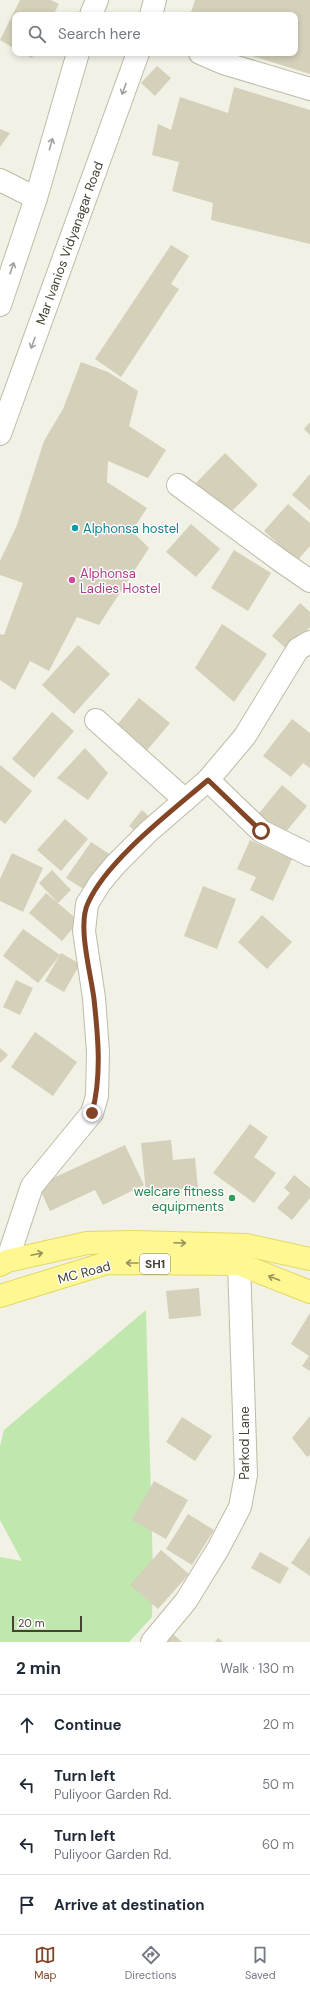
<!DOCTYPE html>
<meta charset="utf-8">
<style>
:root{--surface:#fff;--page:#f6f6f7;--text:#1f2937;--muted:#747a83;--line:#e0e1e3;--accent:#824627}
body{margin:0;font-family:"DM Sans",sans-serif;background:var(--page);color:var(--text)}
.scale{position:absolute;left:12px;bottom:10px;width:70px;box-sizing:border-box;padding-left:4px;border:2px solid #454234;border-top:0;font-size:11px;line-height:14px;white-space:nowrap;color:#454234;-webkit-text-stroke:3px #fff;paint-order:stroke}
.stop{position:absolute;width:12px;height:12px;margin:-9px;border:3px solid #824627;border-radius:50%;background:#fff}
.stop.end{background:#824627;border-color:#fff;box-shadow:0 1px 4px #0008}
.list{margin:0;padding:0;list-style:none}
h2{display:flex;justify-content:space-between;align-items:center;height:52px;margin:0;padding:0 16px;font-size:17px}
h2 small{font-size:13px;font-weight:400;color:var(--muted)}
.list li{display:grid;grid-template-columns:26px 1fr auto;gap:12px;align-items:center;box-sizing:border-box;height:60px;padding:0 16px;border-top:1px solid var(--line)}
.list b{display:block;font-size:15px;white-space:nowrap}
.list p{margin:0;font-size:13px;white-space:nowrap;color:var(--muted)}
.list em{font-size:13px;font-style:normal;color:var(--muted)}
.icon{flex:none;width:22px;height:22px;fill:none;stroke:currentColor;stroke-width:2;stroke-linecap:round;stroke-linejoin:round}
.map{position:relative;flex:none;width:310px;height:1642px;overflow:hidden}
.search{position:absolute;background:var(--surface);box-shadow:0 2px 6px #0003;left:12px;right:12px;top:12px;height:44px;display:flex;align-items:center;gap:10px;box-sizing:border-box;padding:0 14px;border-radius:8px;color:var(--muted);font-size:15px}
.sheet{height:292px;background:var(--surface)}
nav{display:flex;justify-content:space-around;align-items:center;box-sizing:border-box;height:56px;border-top:1px solid var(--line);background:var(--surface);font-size:11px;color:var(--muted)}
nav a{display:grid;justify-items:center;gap:2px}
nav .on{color:var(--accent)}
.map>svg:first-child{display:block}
</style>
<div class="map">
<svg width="310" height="1642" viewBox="0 0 310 1642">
<rect width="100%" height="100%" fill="#f2f1e5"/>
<!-- green -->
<polygon fill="#c0e7ad" points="146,1310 153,1573 152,1617 129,1642 0,1642 0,1557 22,1561 0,1520 0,1446 4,1430"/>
<!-- building -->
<g fill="#d4d0ba">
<polygon points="20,0 51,0 59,4 53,15 15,15 15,49 0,40"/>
<polygon points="195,0 310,0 310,74 243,53 295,53 295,15 190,15"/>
<polygon points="23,53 34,53 32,58"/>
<polygon points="157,66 171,78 155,96 141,83"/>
<polygon points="234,87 310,110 310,244 211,220 213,203 172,191 179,162 152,155 158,124 171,130 180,97 228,113"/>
<polygon points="0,129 10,133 0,147"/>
<polygon points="171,245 189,256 171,284 179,289 121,377 95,359"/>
<polygon points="81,362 108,372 138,391 129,426 166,450 148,478 108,461 107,482 147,508 132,531 149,548 99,625 77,617 49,671 30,661 15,690 0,680 0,634 4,635 23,583 0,575 0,561 17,525 44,441 63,409"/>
<polygon points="310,422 310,435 304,429"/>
<polygon points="225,453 258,485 228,515 196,483"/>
<polygon points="310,474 310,510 292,495"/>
<polygon points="288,504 310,523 310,546 297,561 264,531"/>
<polygon points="191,524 220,549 196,577 166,552"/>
<polygon points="234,550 271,573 248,611 211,588"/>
<polygon points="300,603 310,612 310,627 289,651 272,636"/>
<polygon points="222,624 267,654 234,702 195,668"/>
<polygon points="78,645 110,674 74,714 42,685"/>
<polygon points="139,698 170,723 143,755 113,730"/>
<polygon points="52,712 74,731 34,778 12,759"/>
<polygon points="292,719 310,733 310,768 303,763 291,777 263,756"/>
<polygon points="85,748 108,773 88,800 57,778"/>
<polygon points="0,765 32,791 5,824 0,820"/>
<polygon points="282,785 307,806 281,838 256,817"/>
<polygon points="142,810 153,820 140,835 129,826"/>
<polygon points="65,819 88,839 61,871 37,850"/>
<polygon points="250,840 292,859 273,901 250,890 256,877 237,869"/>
<polygon points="91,842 114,857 90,893 66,878"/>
<polygon points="12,853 43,868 23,912 0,901 0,879"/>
<polygon points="52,870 71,890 58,903 39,883"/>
<polygon points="203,886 236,899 217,949 184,936"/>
<polygon points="46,893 79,921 62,941 29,913"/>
<polygon points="262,915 292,942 267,969 238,942"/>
<polygon points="23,929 60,955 38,983 3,956"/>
<polygon points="61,953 80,964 64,992 45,981"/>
<polygon points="16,980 33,988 20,1015 3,1007"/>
<polygon points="35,1032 77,1062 53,1096 11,1067"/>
<polygon points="0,1048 8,1055 0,1063"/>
<polygon points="250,1124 268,1137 254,1157 276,1173 254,1203 213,1173"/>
<polygon points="171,1140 173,1160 195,1158 198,1188 146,1192 141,1143"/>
<polygon points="125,1145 144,1185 103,1205 95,1190 50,1211 38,1185"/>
<polygon points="294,1175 310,1188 310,1198 292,1220 277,1208 290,1193 284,1188"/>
<polygon points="199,1288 201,1316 169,1319 166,1291"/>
<polygon points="310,1313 310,1371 302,1366 309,1356 291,1344"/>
<polygon points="310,1416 310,1455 307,1457 292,1438"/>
<polygon points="182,1417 212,1436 195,1461 166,1442"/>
<polygon points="154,1481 188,1500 166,1539 132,1520"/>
<polygon points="188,1514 214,1530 192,1565 166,1549"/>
<polygon points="310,1536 310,1576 291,1563"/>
<polygon points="161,1550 189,1574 158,1609 130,1585"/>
<polygon points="260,1552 289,1568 280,1584 251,1568"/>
<polygon points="172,1633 182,1642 163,1642"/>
<polygon points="218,1638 223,1642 215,1642"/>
</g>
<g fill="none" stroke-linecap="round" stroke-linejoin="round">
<!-- minor casing -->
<g stroke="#bebba7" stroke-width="24">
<g id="minor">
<polyline points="91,15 97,0"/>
<polyline points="151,15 155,0"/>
<polyline points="200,53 223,63 310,89"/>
<polyline points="0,180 36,198"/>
<polyline points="0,305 36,198 78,53"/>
<polyline points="0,434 138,53"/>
<polyline points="178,485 281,561 310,581"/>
<polyline points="96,720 185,800"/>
<polyline points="208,780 261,831 310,855"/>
<polyline points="7,1261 32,1186 92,1113 97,1096 98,1052 94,998 84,931 87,904 100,883 115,865 148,832 208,780 245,736 298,649 310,642"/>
<polyline points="152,1642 186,1601 218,1549 240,1507 246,1475 239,1264"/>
</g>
</g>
<!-- major casing -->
<g stroke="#e4d962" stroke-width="24">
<g id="major">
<polyline points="0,1265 7,1261 87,1243 133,1242 246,1245 310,1259"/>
<polyline points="0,1296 107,1263 239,1264 310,1292"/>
</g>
</g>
<!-- minor -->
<use href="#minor" stroke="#fff" stroke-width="22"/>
<!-- major -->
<use href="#major" stroke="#fef792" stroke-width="22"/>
</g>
<!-- one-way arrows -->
<defs><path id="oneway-shaft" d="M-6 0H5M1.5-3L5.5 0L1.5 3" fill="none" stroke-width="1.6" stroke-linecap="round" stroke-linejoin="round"/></defs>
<g stroke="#a2a09a">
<use href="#oneway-shaft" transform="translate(124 89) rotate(110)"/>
<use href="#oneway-shaft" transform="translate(51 144) rotate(-74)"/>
<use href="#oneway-shaft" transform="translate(12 268) rotate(-71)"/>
<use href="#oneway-shaft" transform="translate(33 343) rotate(110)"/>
</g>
<g stroke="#98935e">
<use href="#oneway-shaft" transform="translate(180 1243) rotate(2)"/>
<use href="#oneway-shaft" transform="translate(37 1254) rotate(-12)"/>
<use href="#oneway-shaft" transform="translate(132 1263) rotate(-180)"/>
<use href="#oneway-shaft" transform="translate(274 1278) rotate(-159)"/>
</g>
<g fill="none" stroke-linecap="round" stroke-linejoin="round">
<!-- route -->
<path stroke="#824627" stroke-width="5" d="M92 1113C102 1076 98 1036 94 999 91 974 77 925 88 903 107 860 172 811 208 780L261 831"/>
</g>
<!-- markers -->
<circle fill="#0f9aa8" stroke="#fff" stroke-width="1.5" cx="75" cy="528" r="4"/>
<circle fill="#d1479c" stroke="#fff" stroke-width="1.5" cx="72" cy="580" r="4"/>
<circle fill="#2e9e5b" stroke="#fff" stroke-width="1.5" cx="232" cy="1198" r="4"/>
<g text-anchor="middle" stroke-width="3" stroke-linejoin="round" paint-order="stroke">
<!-- shield labels -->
<rect fill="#fff" stroke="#7d7b71" stroke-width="1" x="140" y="1254" width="30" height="20" rx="3"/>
<g font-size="12" font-weight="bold" fill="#454234">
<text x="155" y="1268">SH1</text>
</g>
<!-- street labels -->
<g font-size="13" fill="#454234" stroke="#fff">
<text transform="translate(69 243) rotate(-70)" y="5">Mar Ivanios Vidyanagar Road</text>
<text transform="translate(84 1272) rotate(-15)" y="5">MC Road</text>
<text transform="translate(244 1443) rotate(-90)" y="5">Parkod Lane</text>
</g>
<!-- culture labels -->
<g font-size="13" fill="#0d838f" stroke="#fff" text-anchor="start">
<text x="83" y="533">Alphonsa hostel</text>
</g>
<!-- hotel labels -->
<g font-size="13" fill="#b23c85" stroke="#fff" text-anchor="start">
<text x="80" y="578">Alphonsa<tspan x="80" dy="15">Ladies Hostel</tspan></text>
</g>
<!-- leisure labels -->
<g font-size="13" fill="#27864d" stroke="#fff" text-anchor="end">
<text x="224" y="1196">welcare fitness<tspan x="224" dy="15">equipments</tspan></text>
</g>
</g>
</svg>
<div class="scale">20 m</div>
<div class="stop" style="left:261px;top:831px"></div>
<div class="stop end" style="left:92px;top:1113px"></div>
<div class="search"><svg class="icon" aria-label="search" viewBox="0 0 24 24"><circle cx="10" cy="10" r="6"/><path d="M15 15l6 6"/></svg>Search here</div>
</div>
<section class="sheet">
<h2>2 min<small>Walk · 130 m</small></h2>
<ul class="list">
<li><svg class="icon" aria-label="ahead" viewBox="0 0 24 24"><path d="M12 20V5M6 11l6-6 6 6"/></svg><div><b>Continue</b></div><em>20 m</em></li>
<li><svg class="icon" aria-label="left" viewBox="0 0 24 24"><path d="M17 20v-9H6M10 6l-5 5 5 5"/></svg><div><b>Turn left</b><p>Puliyoor Garden Rd.</p></div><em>50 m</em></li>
<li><svg class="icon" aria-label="left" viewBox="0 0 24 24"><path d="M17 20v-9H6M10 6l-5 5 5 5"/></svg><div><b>Turn left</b><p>Puliyoor Garden Rd.</p></div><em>60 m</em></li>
<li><svg class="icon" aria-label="arrive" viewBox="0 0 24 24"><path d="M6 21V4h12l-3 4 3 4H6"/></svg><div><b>Arrive at destination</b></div></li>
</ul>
</section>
<nav>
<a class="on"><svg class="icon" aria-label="map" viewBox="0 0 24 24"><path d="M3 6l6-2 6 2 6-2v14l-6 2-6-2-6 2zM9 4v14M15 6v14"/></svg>Map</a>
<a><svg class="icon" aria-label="directions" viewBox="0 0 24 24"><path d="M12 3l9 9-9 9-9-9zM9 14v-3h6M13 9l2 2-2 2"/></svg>Directions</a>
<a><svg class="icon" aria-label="saved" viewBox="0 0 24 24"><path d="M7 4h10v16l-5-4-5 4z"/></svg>Saved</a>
</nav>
